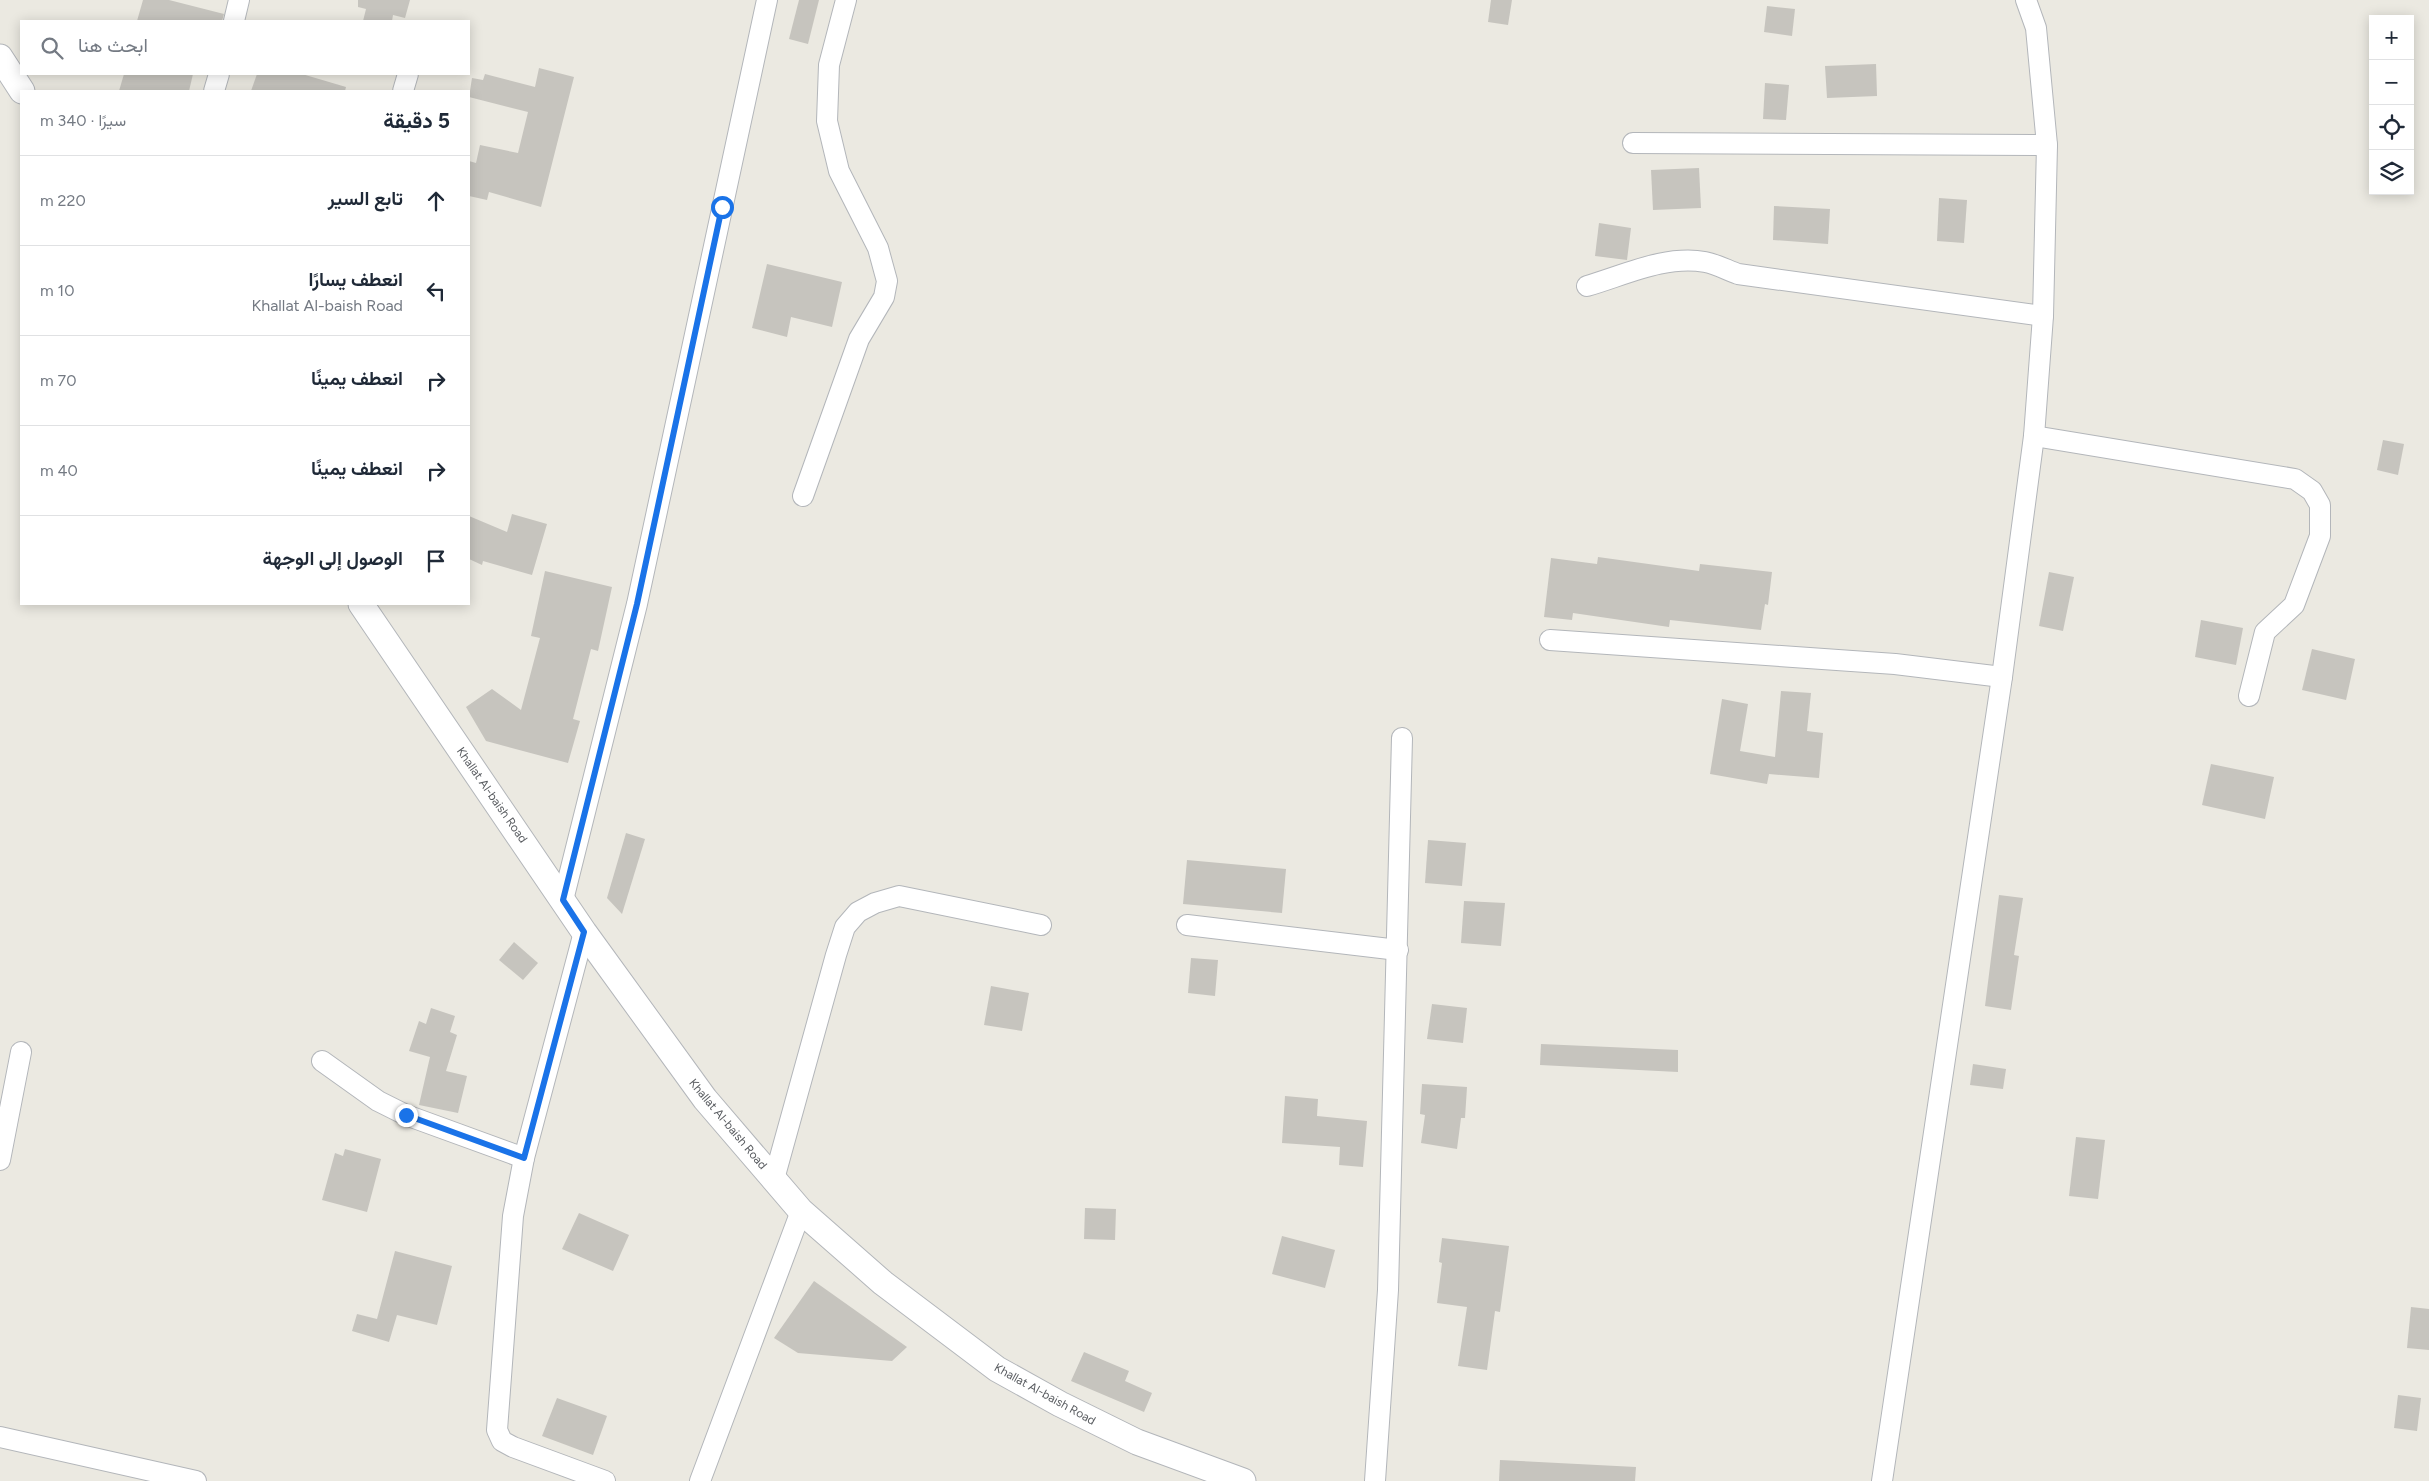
<!DOCTYPE html>
<html lang="ar">
<meta charset="utf-8">
<style>
:root{--surface:#fff;--page:#f6f6f7;--text:#1f2937;--muted:#747a83;--line:#e0e1e3}
body{margin:0;font-family:Figtree,Vazirmatn,sans-serif;background:var(--page);color:var(--text);direction:rtl}
.controls{position:absolute;right:15px;top:15px;display:grid;overflow:hidden;border-radius:0px;box-shadow:0 2px 12px #0003}
.controls button{width:45px;height:45px;display:grid;place-items:center;padding:0;border:0;border-bottom:1px solid var(--line);background:var(--surface);color:var(--text);font:25px sans-serif}
.stop{position:absolute;width:15px;height:15px;margin:-11px;border:4px solid #1a73e8;border-radius:50%;background:#fff}
.stop.end{background:#1a73e8;border-color:#fff;box-shadow:0 1px 5px #0008}
.list{margin:0;padding:0;list-style:none}
h2{display:flex;justify-content:space-between;align-items:center;height:65px;margin:0;padding:0 20px;font-size:21px}
h2 small{font-size:16px;font-weight:400;color:var(--muted)}
.list li{display:grid;grid-template-columns:32px 1fr auto;gap:15px;align-items:center;box-sizing:border-box;height:90px;padding:0 20px;border-top:1px solid var(--line)}
.list b{display:block;font-size:19px;white-space:nowrap}
.list p{margin:0;font-size:16px;white-space:nowrap;color:var(--muted)}
.list em{font-size:16px;font-style:normal;color:var(--muted)}
.icon{flex:none;width:28px;height:28px;fill:none;stroke:currentColor;stroke-width:2;stroke-linecap:round;stroke-linejoin:round}
.map{position:relative;flex:none;width:2429px;height:1481px;overflow:hidden;direction:ltr}
.search{position:absolute;background:var(--surface);box-shadow:0 2px 12px #0003;left:20px;top:20px;width:450px;height:55px;display:flex;align-items:center;gap:12px;box-sizing:border-box;padding:0 18px;border-radius:0px;color:var(--muted);font-size:19px}
.panel{position:absolute;background:var(--surface);box-shadow:0 2px 12px #0003;left:20px;top:90px;width:450px;height:515px;border-radius:0px;direction:rtl}
.map>svg:first-child{display:block}
</style>
<div class="map">
<svg width="2429" height="1481" viewBox="0 0 2429 1481">
<rect width="100%" height="100%" fill="#ebe9e1"/>
<!-- building -->
<g fill="#c6c4be">
<polygon points="143,0 169,0 224,14 222,21 137,21"/>
<polygon points="358,0 410,0 405,18 393,15 392,21 363,21 366,9 358,7"/>
<polygon points="799,0 819,0 808,44 789,39"/>
<polygon points="1491,0 1512,0 1508,25 1488,22"/>
<polygon points="1767,6 1795,9 1792,36 1764,32"/>
<polygon points="1876,64 1877,96 1827,98 1825,66"/>
<polygon points="539,68 574,77 541,207 489,192 487,200 469,196 469,161 476,163 480,145 518,153 528,112 469,97 472,78 483,80 485,74 535,87"/>
<polygon points="124,74 193,74 189,91 119,91"/>
<polygon points="257,74 302,74 346,87 345,91 251,91"/>
<polygon points="1765,83 1789,85 1786,120 1763,119"/>
<polygon points="1699,168 1701,208 1653,210 1651,170"/>
<polygon points="1939,198 1967,200 1964,243 1937,241"/>
<polygon points="1774,206 1830,209 1828,244 1773,240"/>
<polygon points="1599,223 1631,228 1627,260 1595,256"/>
<polygon points="767,264 842,282 832,327 791,317 787,337 752,328"/>
<polygon points="2383,440 2404,444 2398,475 2377,470"/>
<polygon points="512,514 547,524 532,575 483,561 482,565 469,559 469,516 507,532"/>
<polygon points="1598,557 1699,571 1700,564 1772,572 1768,605 1765,604 1761,630 1670,620 1669,627 1573,613 1572,620 1544,617 1551,558 1597,564"/>
<polygon points="545,571 612,587 598,651 591,649 573,719 580,721 568,763 486,741 466,707 492,689 521,710 540,638 531,636"/>
<polygon points="2049,572 2074,577 2063,631 2039,626"/>
<polygon points="2201,620 2243,628 2236,665 2195,657"/>
<polygon points="2312,649 2355,659 2346,700 2302,690"/>
<polygon points="1781,691 1811,693 1807,731 1823,733 1819,778 1769,774 1767,784 1710,774 1722,699 1748,704 1740,751 1775,757"/>
<polygon points="2211,764 2274,777 2265,819 2202,805"/>
<polygon points="626,833 645,839 622,914 607,898"/>
<polygon points="1428,840 1466,843 1462,886 1425,883"/>
<polygon points="1187,860 1286,869 1282,913 1183,904"/>
<polygon points="1999,895 2023,898 2014,955 2019,956 2011,1010 1985,1006"/>
<polygon points="1464,901 1505,903 1501,946 1461,943"/>
<polygon points="514,942 538,963 523,980 499,960"/>
<polygon points="1191,958 1218,960 1215,996 1188,993"/>
<polygon points="991,986 1029,993 1022,1031 984,1025"/>
<polygon points="1432,1004 1467,1008 1463,1043 1427,1039"/>
<polygon points="431,1008 455,1016 450,1032 457,1035 446,1071 467,1076 458,1113 419,1105 430,1057 409,1051 419,1021 426,1024"/>
<polygon points="1541,1044 1678,1050 1678,1072 1540,1065"/>
<polygon points="1973,1064 2006,1069 2003,1089 1970,1085"/>
<polygon points="1422,1084 1467,1087 1465,1118 1461,1118 1457,1149 1421,1143 1425,1115 1420,1114"/>
<polygon points="1285,1096 1318,1099 1317,1116 1367,1121 1363,1167 1339,1165 1340,1147 1282,1143"/>
<polygon points="2076,1137 2105,1140 2098,1199 2069,1196"/>
<polygon points="345,1149 381,1159 367,1212 322,1200 335,1153 343,1156"/>
<polygon points="1085,1208 1116,1209 1115,1240 1084,1239"/>
<polygon points="579,1213 629,1235 613,1271 562,1249"/>
<polygon points="1282,1236 1335,1250 1325,1288 1272,1274"/>
<polygon points="1442,1238 1509,1246 1500,1312 1495,1311 1487,1370 1458,1366 1467,1307 1437,1303 1442,1263 1439,1262"/>
<polygon points="395,1251 452,1266 437,1325 397,1315 389,1342 352,1331 357,1314 377,1319"/>
<polygon points="814,1281 907,1347 892,1361 798,1353 774,1338"/>
<polygon points="2411,1307 2429,1309 2429,1350 2407,1348"/>
<polygon points="1084,1352 1129,1371 1125,1381 1152,1393 1144,1412 1071,1381"/>
<polygon points="2398,1395 2421,1398 2417,1431 2394,1428"/>
<polygon points="557,1398 607,1416 593,1455 542,1436"/>
<polygon points="1500,1460 1636,1467 1635,1481 1499,1481"/>
</g>
<g fill="none" stroke-linecap="round" stroke-linejoin="round">
<!-- minor casing -->
<g stroke="#b3b6ba" stroke-width="22">
<g id="minor">
<polyline points="234,21 239,0"/>
<polyline points="214,91 219,74"/>
<polyline points="403,91 408,74"/>
<polyline points="1633,143 2047,145 2036,28 2026,0"/>
<path d="M1587 286C1625 275 1665 255 1705 262 1716 264 1727 270 1738 274L2043 316"/>
<polyline points="2034,436 2295,479 2312,491 2320,505 2320,536 2294,605 2265,632 2249,696"/>
<polyline points="803,496 859,339 884,297 887,281 878,248 839,171 827,121 829,65 846,0"/>
<polyline points="1550,640 1895,664 2002,677"/>
<polyline points="563,900 637,604 767,0"/>
<polyline points="1187,925 1398,950"/>
<polyline points="584,932 524,1158 513,1216 497,1430 502,1441 513,1447 605,1481"/>
<polyline points="322,1061 378,1101 406,1115 524,1158"/>
<polyline points="0,1160 21,1052"/>
<polyline points="774,1179 836,955 845,927 858,912 875,903 899,896 1041,925"/>
<polyline points="0,1437 196,1481"/>
<polyline points="700,1481 801,1211"/>
<polyline points="1375,1481 1388,1290 1402,738"/>
<polyline points="1882,1481 2002,677 2034,436 2043,316 2047,145"/>
</g>
</g>
<!-- tertiary casing -->
<g stroke="#b3b6ba" stroke-width="27">
<g id="tertiary">
<polyline points="0,57 22,91"/>
<polyline points="361,604 584,932 705,1099 801,1211 883,1283 997,1369 1060,1404 1137,1442 1243,1481"/>
</g>
</g>
<!-- minor -->
<use href="#minor" stroke="#fff" stroke-width="20"/>
<!-- tertiary -->
<use href="#tertiary" stroke="#fff" stroke-width="25"/>
</g>
<g fill="none" stroke-linecap="round" stroke-linejoin="round">
<!-- route -->
<polyline stroke="#1a73e8" stroke-width="6" points="406,1115 524,1158 584,932 563,900 637,604 722,207"/>
</g>
<g text-anchor="middle" stroke-width="5" stroke-linejoin="round" paint-order="stroke">
<!-- street labels -->
<g font-size="12" fill="#595c60" stroke="#fff">
<text transform="translate(492 795) rotate(55)" y="4">Khallat Al-baish Road</text>
<text transform="translate(728 1124) rotate(50)" y="4">Khallat Al-baish Road</text>
<text transform="translate(1045 1394) rotate(29)" y="4">Khallat Al-baish Road</text>
</g>
</g>
</svg>
<div class="controls">
<button>+</button>
<button>−</button>
<button><svg class="icon" aria-label="locate" viewBox="0 0 24 24"><circle cx="12" cy="12" r="6"/><path d="M12 2v4M12 18v4M2 12h4M18 12h4"/></svg></button>
<button><svg class="icon" aria-label="layers" viewBox="0 0 24 24"><path d="M12 4l9 5-9 5-9-5zM3 14l9 5 9-5"/></svg></button>
</div>
<div class="stop" style="left:722px;top:207px"></div>
<div class="stop end" style="left:406px;top:1115px"></div>
<div class="search"><svg class="icon" aria-label="search" viewBox="0 0 24 24"><circle cx="10" cy="10" r="6"/><path d="M15 15l6 6"/></svg>ابحث هنا</div>
<section class="panel">
<h2>5 دقيقة<small>سيرًا · 340 m</small></h2>
<ul class="list">
<li><svg class="icon" aria-label="ahead" viewBox="0 0 24 24"><path d="M12 20V5M6 11l6-6 6 6"/></svg><div><b>تابع السير</b></div><em>220 m</em></li>
<li><svg class="icon" aria-label="left" viewBox="0 0 24 24"><path d="M17 20v-9H6M10 6l-5 5 5 5"/></svg><div><b>انعطف يسارًا</b><p>Khallat Al-baish Road</p></div><em>10 m</em></li>
<li><svg class="icon" aria-label="right" viewBox="0 0 24 24"><path d="M7 20v-9h11M14 6l5 5-5 5"/></svg><div><b>انعطف يمينًا</b></div><em>70 m</em></li>
<li><svg class="icon" aria-label="right" viewBox="0 0 24 24"><path d="M7 20v-9h11M14 6l5 5-5 5"/></svg><div><b>انعطف يمينًا</b></div><em>40 m</em></li>
<li><svg class="icon" aria-label="arrive" viewBox="0 0 24 24"><path d="M6 21V4h12l-3 4 3 4H6"/></svg><div><b>الوصول إلى الوجهة</b></div></li>
</ul>
</section>
</div>
